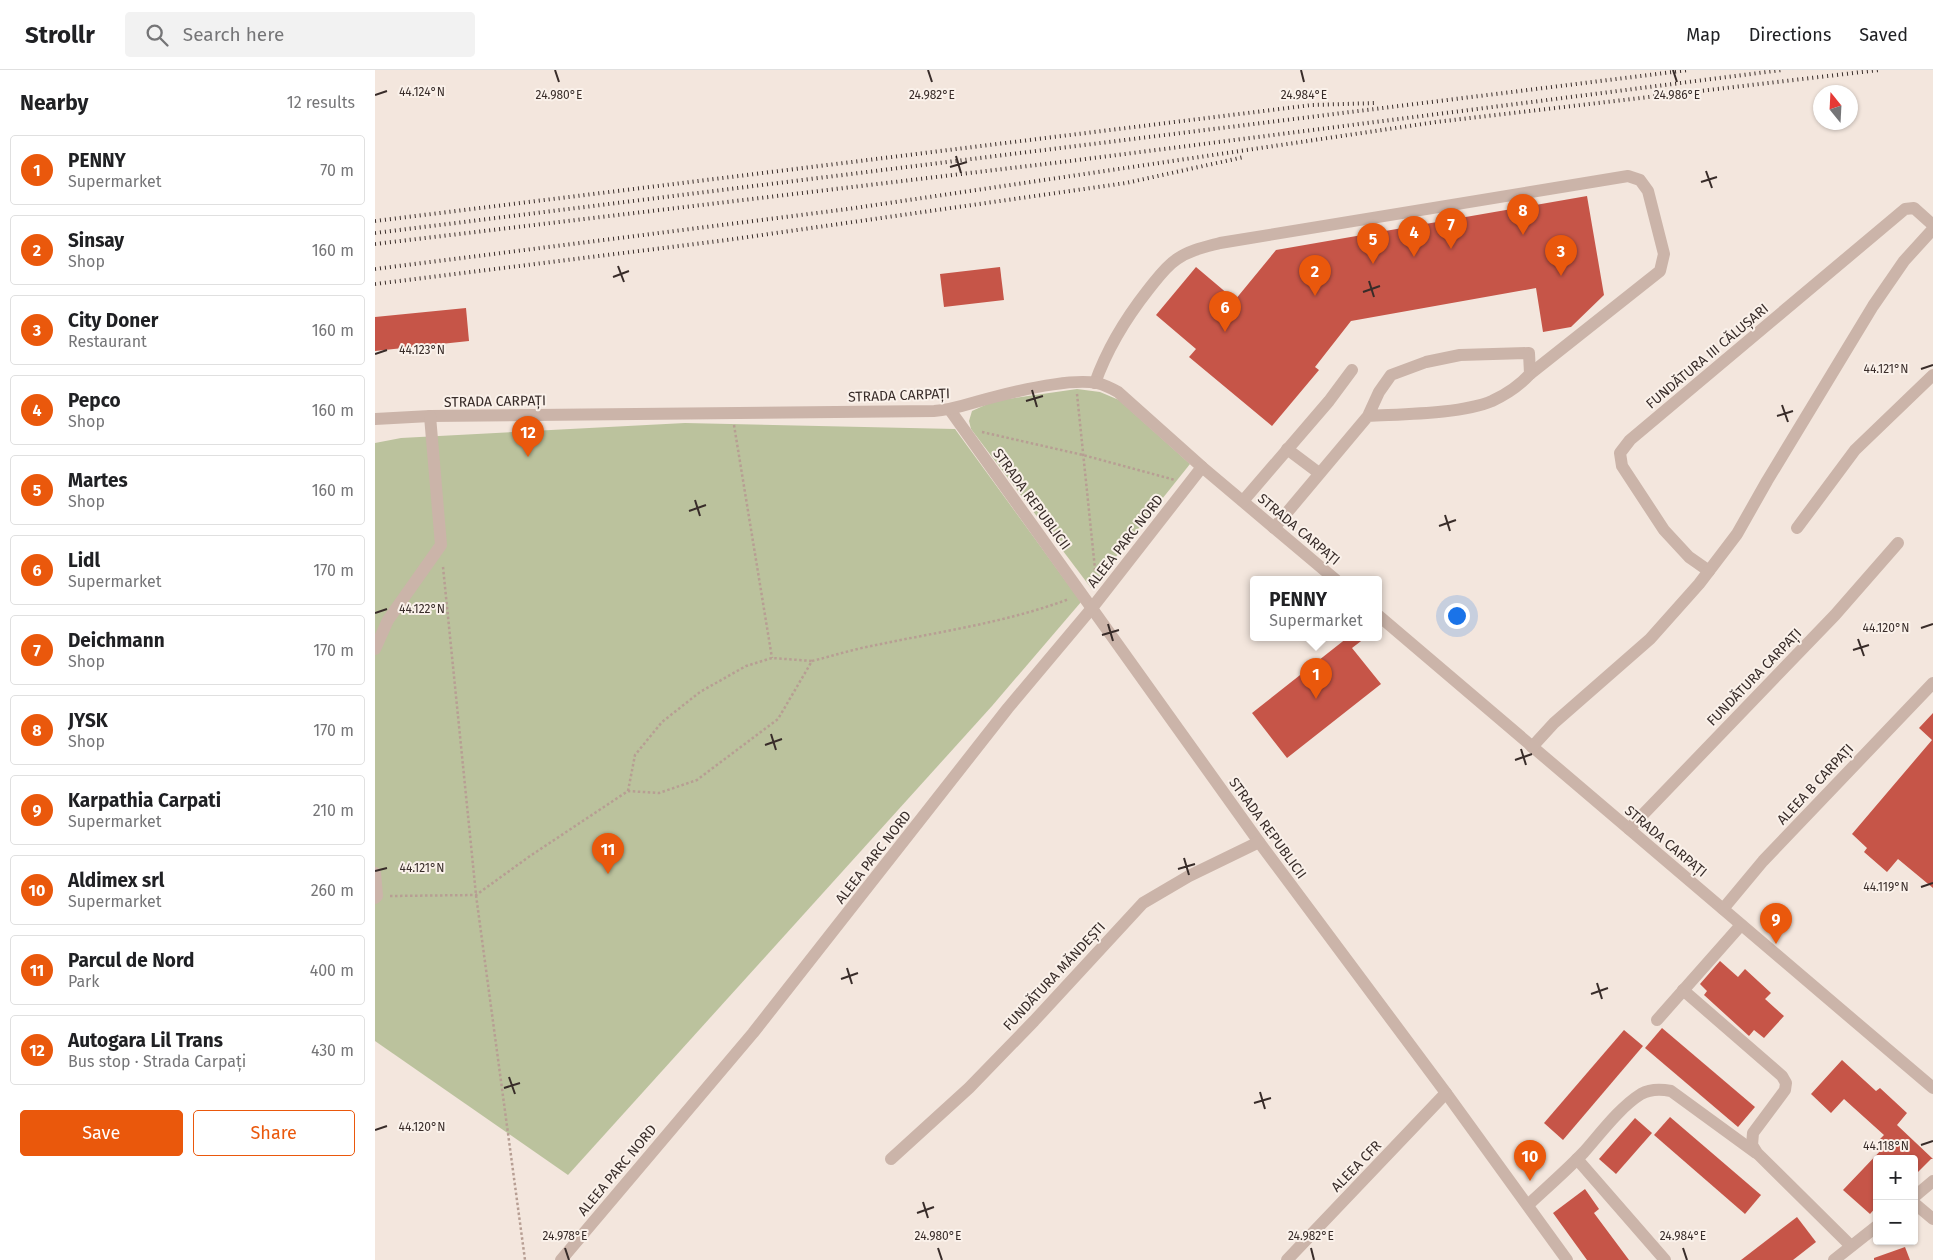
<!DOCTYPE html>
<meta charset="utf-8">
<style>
:root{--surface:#fff;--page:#f2f2f2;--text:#202124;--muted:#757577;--line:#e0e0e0;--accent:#ea580c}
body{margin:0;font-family:"Fira Sans",sans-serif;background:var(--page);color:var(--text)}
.controls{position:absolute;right:15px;bottom:15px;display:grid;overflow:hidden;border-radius:5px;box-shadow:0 1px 4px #0004}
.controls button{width:45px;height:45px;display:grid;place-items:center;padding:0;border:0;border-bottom:1px solid var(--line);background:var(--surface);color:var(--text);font:25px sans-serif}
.compass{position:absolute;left:1438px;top:15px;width:45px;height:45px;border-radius:50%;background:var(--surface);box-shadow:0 1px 4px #0004;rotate:342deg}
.you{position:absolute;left:1081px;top:545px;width:18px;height:18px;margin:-12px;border:4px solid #fff;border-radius:50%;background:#1a73e8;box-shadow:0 0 0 8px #1a73e833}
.badge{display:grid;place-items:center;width:32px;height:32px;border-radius:50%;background:var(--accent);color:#fff;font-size:16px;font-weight:700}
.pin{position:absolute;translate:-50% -41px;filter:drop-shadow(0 1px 2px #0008)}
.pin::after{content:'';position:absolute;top:26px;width:18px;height:15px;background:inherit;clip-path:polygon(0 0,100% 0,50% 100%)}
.popup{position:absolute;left:875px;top:506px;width:132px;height:65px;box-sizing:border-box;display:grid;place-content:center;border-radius:5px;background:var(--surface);filter:drop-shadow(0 1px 4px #0005);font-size:16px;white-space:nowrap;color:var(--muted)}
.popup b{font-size:19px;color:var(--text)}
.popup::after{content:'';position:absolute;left:50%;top:100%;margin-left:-10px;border:10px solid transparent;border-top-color:var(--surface)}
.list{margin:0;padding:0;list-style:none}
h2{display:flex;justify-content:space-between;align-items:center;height:65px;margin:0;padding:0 20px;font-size:21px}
h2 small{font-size:16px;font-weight:400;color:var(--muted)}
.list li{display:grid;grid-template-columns:32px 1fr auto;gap:15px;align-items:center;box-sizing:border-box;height:70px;margin:0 10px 10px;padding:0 10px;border:1px solid var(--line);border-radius:5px}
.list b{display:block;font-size:19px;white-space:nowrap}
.list p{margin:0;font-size:16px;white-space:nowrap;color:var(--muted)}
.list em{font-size:16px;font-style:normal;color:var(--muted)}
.actions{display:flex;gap:10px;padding:15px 20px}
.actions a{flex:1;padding:11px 0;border:1px solid var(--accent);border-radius:5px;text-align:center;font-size:18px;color:var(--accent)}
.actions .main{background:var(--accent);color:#fff}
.icon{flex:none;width:28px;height:28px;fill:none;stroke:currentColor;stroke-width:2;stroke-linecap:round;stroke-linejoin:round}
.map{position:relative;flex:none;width:1558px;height:1190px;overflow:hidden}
header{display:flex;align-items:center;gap:30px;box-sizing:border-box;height:70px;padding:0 25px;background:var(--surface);border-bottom:1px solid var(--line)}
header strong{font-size:24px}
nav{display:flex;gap:28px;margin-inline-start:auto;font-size:18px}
.search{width:350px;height:45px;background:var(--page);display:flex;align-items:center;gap:12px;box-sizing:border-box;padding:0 18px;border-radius:5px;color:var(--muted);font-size:19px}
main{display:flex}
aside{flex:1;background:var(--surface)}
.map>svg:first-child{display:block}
</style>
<header>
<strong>Strollr</strong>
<div class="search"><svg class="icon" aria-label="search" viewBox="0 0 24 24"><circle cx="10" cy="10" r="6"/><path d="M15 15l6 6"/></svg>Search here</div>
<nav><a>Map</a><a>Directions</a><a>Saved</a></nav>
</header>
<main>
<aside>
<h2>Nearby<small>12 results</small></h2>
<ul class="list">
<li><span class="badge">1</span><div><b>PENNY</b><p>Supermarket</p></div><em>70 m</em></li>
<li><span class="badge">2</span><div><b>Sinsay</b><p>Shop</p></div><em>160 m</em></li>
<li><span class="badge">3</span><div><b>City Doner</b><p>Restaurant</p></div><em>160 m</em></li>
<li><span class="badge">4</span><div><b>Pepco</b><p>Shop</p></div><em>160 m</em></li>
<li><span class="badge">5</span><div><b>Martes</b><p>Shop</p></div><em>160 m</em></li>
<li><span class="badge">6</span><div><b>Lidl</b><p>Supermarket</p></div><em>170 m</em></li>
<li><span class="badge">7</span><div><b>Deichmann</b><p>Shop</p></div><em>170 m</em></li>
<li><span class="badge">8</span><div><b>JYSK</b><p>Shop</p></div><em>170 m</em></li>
<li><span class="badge">9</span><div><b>Karpathia Carpati</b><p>Supermarket</p></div><em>210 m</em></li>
<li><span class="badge">10</span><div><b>Aldimex srl</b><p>Supermarket</p></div><em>260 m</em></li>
<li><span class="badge">11</span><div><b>Parcul de Nord</b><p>Park</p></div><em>400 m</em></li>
<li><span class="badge">12</span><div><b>Autogara Lil Trans</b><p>Bus stop · Strada Carpați</p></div><em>430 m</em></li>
</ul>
<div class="actions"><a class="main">Save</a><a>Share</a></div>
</aside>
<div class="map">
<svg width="1558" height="1190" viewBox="0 0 1558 1190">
<rect width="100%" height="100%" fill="#f3e6dd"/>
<!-- green -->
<g fill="#bbc29d">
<polygon points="702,319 725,322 744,330 815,394 716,518 596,359 594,351 597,341 619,331"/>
<polygon points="310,353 580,359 706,532 617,636 193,1105 0,971 0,373 26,368"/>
</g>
<!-- building -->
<g fill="#c65548">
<polygon points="1212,126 1229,225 1196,257 1168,262 1161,218 976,251 940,297 944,300 897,356 814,287 821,279 781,245 821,197 860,230 901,180"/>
<polygon points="625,197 629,230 569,237 565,204"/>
<polygon points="91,238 94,271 0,281 0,247"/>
<polygon points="972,568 990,568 977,578 1006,614 912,688 877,643"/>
<polygon points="1558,643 1558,818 1523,789 1512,802 1489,782 1492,778 1477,764 1557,670 1544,658"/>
<polygon points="1345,891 1363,907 1370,899 1396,923 1390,929 1409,946 1389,968 1379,960 1374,966 1329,925 1332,921 1325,914"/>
<polygon points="1287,958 1380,1037 1363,1057 1270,978"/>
<polygon points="1249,960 1268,976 1188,1070 1169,1053"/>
<polygon points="1467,990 1501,1021 1505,1018 1532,1043 1522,1055 1558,1089 1556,1089 1539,1106 1539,1089 1502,1089 1502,1136 1495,1144 1468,1120 1508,1078 1502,1072 1509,1065 1469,1029 1456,1043 1436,1024"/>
<polygon points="1295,1047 1386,1125 1370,1144 1279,1065"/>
<polygon points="1260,1048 1277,1063 1241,1104 1224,1089"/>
<polygon points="1210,1119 1224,1139 1219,1143 1254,1190 1212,1190 1178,1143"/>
<polygon points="1422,1147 1441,1172 1418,1190 1366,1190"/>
<polygon points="1530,1177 1535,1190 1499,1190 1499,1188"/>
</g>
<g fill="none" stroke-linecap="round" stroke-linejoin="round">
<!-- path -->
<g stroke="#b79e93" stroke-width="2.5" stroke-dasharray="2.5 2.5" stroke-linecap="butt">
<polyline points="702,324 720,499 717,514"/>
<polyline points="359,355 397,588"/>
<polyline points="607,362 708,385 800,410"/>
<polyline points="68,497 101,825 150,1190"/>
<polyline points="253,721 260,685 287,652 325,622 371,596 397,588 437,591"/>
<path d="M15 826 101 825 155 786 253 721 284 723 322 710 403 649 437 591C457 586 476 580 496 576 562 562 630 553 694 529"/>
</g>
<!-- minor -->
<g stroke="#cbb4a9" stroke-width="12">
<path d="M720 313C732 279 751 248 773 220 782 209 790 197 802 189 815 180 830 177 845 173L1253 106 1265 110 1273 121 1289 184 1285 201 1155 304"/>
<polyline points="575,340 884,772 1071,1023 1192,1190"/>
<path d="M0 349 55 346 559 341C580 340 598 332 619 327 646 320 695 308 722 313 730 315 736 318 743 322L827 397 961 510"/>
<polyline points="912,379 944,403"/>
<polyline points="868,431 954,331 977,300"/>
<path d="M899 458 993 346C1027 344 1086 344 1117 331 1130 325 1145 315 1155 304L1154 283 1085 285 1051 292 1016 305 1004 322 993 346"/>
<polyline points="1422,458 1480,380 1558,305"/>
<polyline points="1334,501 1314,487 1289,460 1247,396 1245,383 1255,370 1530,139 1539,138 1558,155"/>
<polyline points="1004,546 1558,1018"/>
<polyline points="0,579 13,550 66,475 55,346"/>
<polyline points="1157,677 1179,653 1275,569 1324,514 1362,464 1392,411 1498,236 1529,191 1558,159"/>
<polyline points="1254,759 1460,545 1523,473"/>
<polyline points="0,803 2,826 0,828"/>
<polyline points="1348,839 1388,791 1558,613"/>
<polyline points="1308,920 1407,1006 1411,1013 1410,1020 1378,1063 1377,1075 1382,1083 1476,1176"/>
<polyline points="1282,950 1366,855"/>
<polyline points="516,1089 594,1018 659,951 768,833 814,806 884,772"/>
<polyline points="1202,1089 1290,1190"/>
<polyline points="1539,1127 1558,1111"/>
<polyline points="1539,1133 1558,1149"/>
<path d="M1153 1135C1171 1118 1191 1101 1209 1082 1225 1064 1245 1037 1266 1024 1275 1019 1286 1019 1296 1021L1381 1083"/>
<polyline points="186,1190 378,963 633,638 717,538 827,397"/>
<polyline points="912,1190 1071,1023"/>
<polyline points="1459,1190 1502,1156"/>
</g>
<!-- rail -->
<g stroke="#382c29" stroke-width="4" stroke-dasharray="1 4" stroke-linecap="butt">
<polyline points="0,151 937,35 1001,33"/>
<polyline points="0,163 1314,0"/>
<polyline points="0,174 695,91 1407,0"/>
<polyline points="0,199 473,139 1061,52 1504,0"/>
<polyline points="0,214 352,170 751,113 869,87"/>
</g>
</g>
<!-- ticks -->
<path fill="none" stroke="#382c29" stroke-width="2" d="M180 0 184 12M553 0 557 12M926 0 929 12M1298 0 1302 12M0 25 12 21M581 86 586 103M575 97 592 92M1331 101 1337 118M1326 112 1342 107M243 196 249 212M238 207 254 201M994 211 999 227M988 222 1005 216M0 284 12 280M1546 299 1558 295M657 320 662 337M651 331 668 326M1407 335 1413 352M1402 346 1418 341M320 430 325 446M314 441 331 435M1070 445 1075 461M1064 456 1081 450M0 543 12 539M733 554 738 571M1546 558 1558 554M727 565 744 560M1483 569 1489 586M1478 580 1494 575M396 664 401 680M390 675 407 669M1146 679 1151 695M1140 690 1157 684M809 788 814 805M803 799 820 794M0 801 12 798M1546 817 1558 813M472 898 477 914M466 909 483 903M1222 913 1227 929M1216 924 1233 918M134 1007 140 1024M129 1018 145 1013M885 1022 890 1039M879 1033 896 1028M0 1060 12 1056M1546 1075 1558 1071M548 1132 553 1148M542 1143 559 1137M190 1178 194 1190M563 1178 567 1190M936 1178 939 1190M1308 1178 1312 1190"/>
<g text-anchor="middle" stroke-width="4" stroke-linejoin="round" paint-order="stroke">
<!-- street labels -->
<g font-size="14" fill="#382c29" stroke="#faf1ea">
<text transform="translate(1332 286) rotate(-40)" y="5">FUNDĂTURA III CĂLUȘARI</text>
<text transform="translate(524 325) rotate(-2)" y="5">STRADA CARPAȚI</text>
<text transform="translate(120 331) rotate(-1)" y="5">STRADA CARPAȚI</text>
<text transform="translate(657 429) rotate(54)" y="5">STRADA REPUBLICII</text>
<text transform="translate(924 459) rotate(40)" y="5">STRADA CARPAȚI</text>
<text transform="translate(750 471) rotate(-52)" y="5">ALEEA PARC NORD</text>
<text transform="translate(1379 607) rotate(-46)" y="5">FUNDĂTURA CARPAȚI</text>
<text transform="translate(1440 714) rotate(-47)" y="5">ALEEA B CARPAȚI</text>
<text transform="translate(893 758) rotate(54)" y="5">STRADA REPUBLICII</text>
<text transform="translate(1291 771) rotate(40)" y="5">STRADA CARPAȚI</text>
<text transform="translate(498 787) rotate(-52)" y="5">ALEEA PARC NORD</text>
<text transform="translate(679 906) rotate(-47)" y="5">FUNDĂTURA MĂNDEȘTI</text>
<text transform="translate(981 1096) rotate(-46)" y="5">ALEEA CFR</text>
<text transform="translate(242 1100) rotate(-50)" y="5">ALEEA PARC NORD</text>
</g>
</g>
<g font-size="12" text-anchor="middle" fill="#382c29" stroke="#faf1ea" stroke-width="4" stroke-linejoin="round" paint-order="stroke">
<text x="47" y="26">44.124°N</text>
<text x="184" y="29">24.980°E</text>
<text x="557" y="29">24.982°E</text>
<text x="929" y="29">24.984°E</text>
<text x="1302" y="29">24.986°E</text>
<text x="47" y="284">44.123°N</text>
<text x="1511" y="303">44.121°N</text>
<text x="47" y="543">44.122°N</text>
<text x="1511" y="562">44.120°N</text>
<text x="47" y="802">44.121°N</text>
<text x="1511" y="821">44.119°N</text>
<text x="47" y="1061">44.120°N</text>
<text x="1511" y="1080">44.118°N</text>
<text x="190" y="1170">24.978°E</text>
<text x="563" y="1170">24.980°E</text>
<text x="936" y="1170">24.982°E</text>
<text x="1308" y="1170">24.984°E</text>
</g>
</svg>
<div class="controls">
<button>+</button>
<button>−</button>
</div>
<svg class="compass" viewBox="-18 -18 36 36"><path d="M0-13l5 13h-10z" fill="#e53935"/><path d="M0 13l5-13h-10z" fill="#757577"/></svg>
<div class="you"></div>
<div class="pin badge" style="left:941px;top:629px">1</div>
<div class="popup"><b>PENNY</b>Supermarket</div>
<div class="pin badge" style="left:940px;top:226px">2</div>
<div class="pin badge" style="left:1186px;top:206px">3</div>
<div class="pin badge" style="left:1039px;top:187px">4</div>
<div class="pin badge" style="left:998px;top:194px">5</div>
<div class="pin badge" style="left:850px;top:262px">6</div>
<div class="pin badge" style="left:1076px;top:179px">7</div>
<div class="pin badge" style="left:1148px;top:165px">8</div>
<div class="pin badge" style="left:1401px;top:874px">9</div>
<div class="pin badge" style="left:1155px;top:1111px">10</div>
<div class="pin badge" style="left:233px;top:804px">11</div>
<div class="pin badge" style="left:153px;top:387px">12</div>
</div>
</main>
